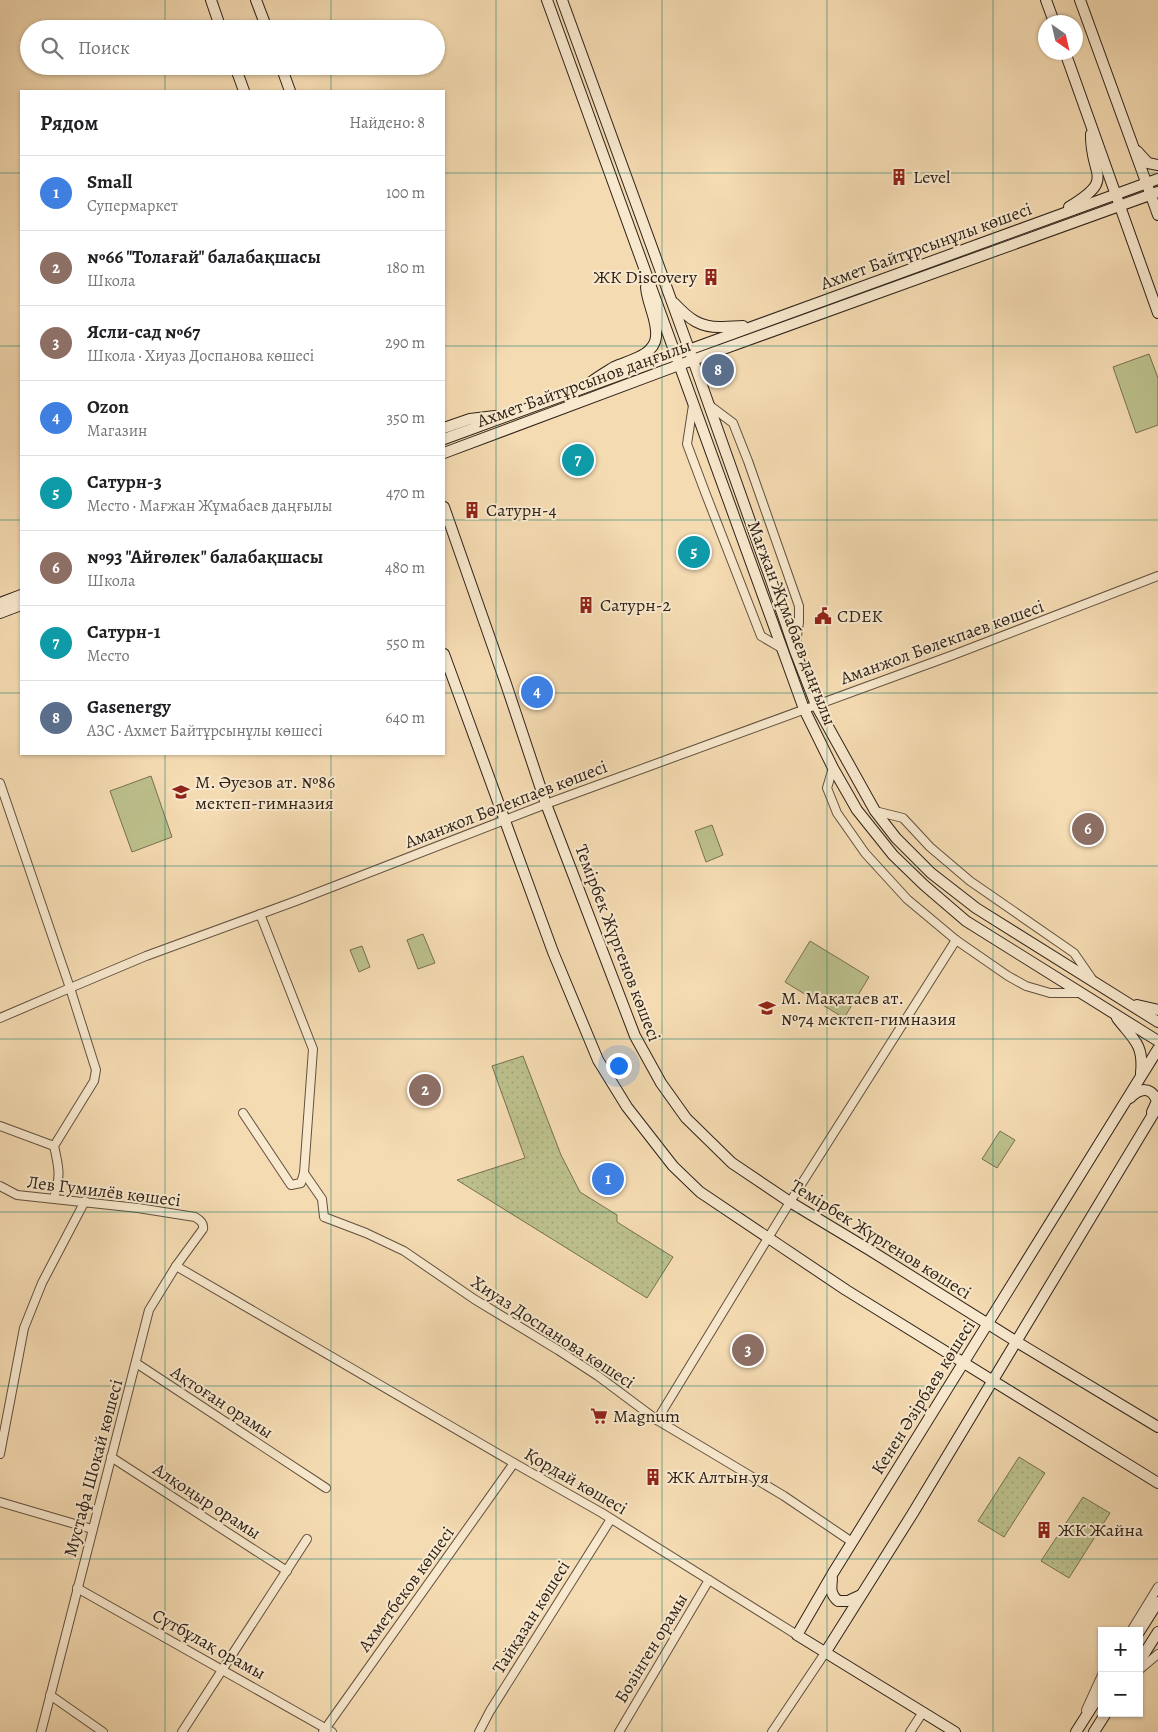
<!DOCTYPE html>
<html lang="ru">
<meta charset="utf-8">
<style>
:root{--surface:#fff;--page:#f6f6f6;--text:#202124;--muted:#757577;--line:#e0e0e0;--accent:#8f2418}
body{margin:0;font-family:Alegreya,serif;background:var(--page);color:var(--text)}
.controls{position:absolute;right:15px;bottom:15px;display:grid;overflow:hidden;border-radius:0px;box-shadow:0 1px 4px #0004}
.controls button{width:45px;height:45px;display:grid;place-items:center;padding:0;border:0;border-bottom:1px solid var(--line);background:var(--surface);color:var(--text);font:25px sans-serif}
.compass{position:absolute;left:1038px;top:15px;width:45px;height:45px;border-radius:50%;background:var(--surface);box-shadow:0 1px 4px #0004;rotate:146deg}
.you{position:absolute;left:618px;top:1065px;width:18px;height:18px;margin:-12px;border:4px solid #fff;border-radius:50%;background:#1a73e8;box-shadow:0 0 0 8px #1a73e833}
.badge{display:grid;place-items:center;width:32px;height:32px;border-radius:50%;background:var(--accent);color:#fff;font-size:16px;font-weight:700}
.pin{position:absolute;translate:-50% -50%;border:2px solid #fff;box-shadow:0 1px 5px #0006}
.list{margin:0;padding:0;list-style:none}
h2{display:flex;justify-content:space-between;align-items:center;height:65px;margin:0;padding:0 20px;font-size:21px}
h2 small{font-size:16px;font-weight:400;color:var(--muted)}
.list li{display:grid;grid-template-columns:32px 1fr auto;gap:15px;align-items:center;box-sizing:border-box;height:75px;padding:0 20px;border-top:1px solid var(--line)}
.list b{display:block;font-size:19px;white-space:nowrap}
.list p{margin:0;font-size:16px;white-space:nowrap;color:var(--muted)}
.list em{font-size:16px;font-style:normal;color:var(--muted)}
.icon{flex:none;width:28px;height:28px;fill:none;stroke:currentColor;stroke-width:2;stroke-linecap:round;stroke-linejoin:round}
.map{position:relative;flex:none;width:1158px;height:1732px;overflow:hidden}
.search{position:absolute;background:var(--surface);box-shadow:0 1px 4px #0004;left:20px;top:20px;width:425px;height:55px;display:flex;align-items:center;gap:12px;box-sizing:border-box;padding:0 18px;border-radius:28px;color:var(--muted);font-size:19px}
.panel{position:absolute;background:var(--surface);box-shadow:0 1px 4px #0004;left:20px;top:90px;width:425px;height:665px;border-radius:0px}
.map>svg:first-child{display:block}
</style>
<div class="map">
<svg width="1158" height="1732" viewBox="0 0 1158 1732">
<defs>
<pattern id="park-dots" width="8" height="8" patternUnits="userSpaceOnUse" patternTransform="scale(1.25)"><rect width="8" height="8" fill="#bcc08c"/><path d="M2 2h.1M6 6h.1" fill="none" stroke="#a2a578" stroke-width="1.8" stroke-linecap="round"/></pattern>
</defs>
<rect width="100%" height="100%" fill="#f5dbb2"/>
<filter id="stains"><feTurbulence type="fractalNoise" baseFrequency=".004" numOctaves="4"/><feColorMatrix values="0 0 0 0 .2 0 0 0 0 .09 0 0 0 0 .02 0 0 0 .5 -.17"/></filter>
<radialGradient id="worn" r=".72"><stop offset=".6" stop-color="#630" stop-opacity="0"/><stop offset="1" stop-color="#630" stop-opacity=".3"/></radialGradient>
<!-- grass -->
<g fill="#bcc08c" stroke="#767152">
<polygon points="1149,354 1158,378 1158,425 1136,433 1113,367"/>
<polygon points="151,776 172,837 132,852 110,791"/>
<polygon points="712,825 723,855 706,862 695,831"/>
<polygon points="423,934 435,963 418,969 407,940"/>
<polygon points="810,941 869,977 844,1018 785,982"/>
<polygon points="362,946 370,967 359,972 350,950"/>
<polygon points="1000,1131 1015,1140 997,1168 982,1159"/>
</g>
<!-- park -->
<g fill="url(#park-dots)" stroke="#767152">
<polygon points="523,1056 561,1155 580,1192 617,1215 617,1222 673,1257 647,1298 457,1180 525,1158 492,1066"/>
<polygon points="1019,1457 1045,1473 1004,1537 978,1521"/>
<polygon points="1083,1497 1110,1513 1069,1578 1041,1561"/>
</g>
<g fill="none" stroke-linecap="round" stroke-linejoin="round">
<!-- street casing -->
<g stroke="#60503f" stroke-width="10">
<g id="street">
<polyline points="693,405 687,444 705,492 761,636 783,649"/>
<polyline points="709,405 733,423 748,461 799,606 799,622 795,650"/>
<polyline points="833,768 827,788 837,813 865,853 907,899 956,940 1008,976 1026,986 1050,993 1081,993"/>
<polyline points="0,783 70,988 146,956 296,901 546,804 953,655 1158,576"/>
<polyline points="875,811 903,818 930,847 970,881 1074,953 1092,979"/>
<path d="M0 1018 70 988 96 1070 94 1081 54 1146C59 1168 61 1176 54 1198"/>
<polyline points="243,1113 291,1185 301,1183 304,1173 313,1049 260,914"/>
<polyline points="0,1126 54,1146"/>
<polyline points="304,1173 322,1199 324,1217 366,1233 404,1251 474,1299 558,1350 598,1376 657,1420 784,1496 852,1542"/>
<path d="M0 1186 17 1195 138 1208 195 1217C200 1220 204 1223 203 1229L176 1266 149 1310 41 1732"/>
<polyline points="176,1266 514,1463 602,1513 797,1635"/>
<polyline points="136,1363 326,1488"/>
<polyline points="657,1420 790,1202 956,940"/>
<polyline points="0,1454 24,1328 42,1283 85,1201"/>
<polyline points="111,1457 287,1571"/>
<polyline points="0,1502 92,1529"/>
<polyline points="77,1588 332,1732"/>
<polyline points="1131,1631 1158,1587"/>
<polyline points="1139,1670 1158,1654"/>
<polyline points="50,1695 103,1732"/>
<polyline points="1086,1710 1102,1675"/>
<polyline points="182,1732 307,1539"/>
<polyline points="323,1732 514,1463"/>
<polyline points="479,1732 490,1711 611,1519"/>
<polyline points="619,1732 709,1580"/>
<polyline points="772,1732 825,1653"/>
<polyline points="910,1732 923,1712"/>
</g>
</g>
<!-- secondary casing -->
<g stroke="#2f2219" stroke-width="12">
<g id="secondary">
<polyline points="211,0 221,29"/>
<polyline points="256,0 267,29"/>
<polyline points="547,0 804,709 833,768 857,810 893,855 924,885 966,921 1158,1041"/>
<polyline points="562,0 693,360 772,583 795,651 816,705 875,811 896,838 931,873 976,908 1158,1022"/>
<polyline points="1046,0 1054,22"/>
<polyline points="1080,0 1158,215"/>
<polyline points="1065,52 1158,313"/>
<polyline points="235,66 244,91"/>
<polyline points="281,66 290,91"/>
<polyline points="1137,151 1148,163 1158,165"/>
<path d="M1069 207C1117 178 1090 177 1091 134"/>
<path d="M674 303C689 319 700 328 723 327 730 327 736 326 743 326"/>
<path d="M591 382C599 376 606 372 614 367 629 360 654 356 656 337 658 320 647 304 646 287"/>
<polyline points="444,428 470,419 495,416"/>
<polyline points="444,439 1158,179"/>
<polyline points="444,453 679,365 1158,192"/>
<polyline points="444,507 506,684 546,804 635,1036 661,1083 686,1118 732,1163 790,1202 868,1249 1017,1342 1158,1427"/>
<polyline points="0,603 21,595"/>
<polyline points="0,613 21,605"/>
<polyline points="444,654 553,952 598,1060 627,1107 673,1166 700,1192 846,1290 1158,1483"/>
<polyline points="1137,1005 1158,1010"/>
<path d="M1117 1018C1133 1039 1144 1044 1141 1073"/>
<path d="M1130 1098C1140 1088 1151 1086 1157 1101L1152 1112"/>
<path d="M832 1579C831 1589 830 1594 838 1601H848L861 1595"/>
<polyline points="1139,1632 1158,1602"/>
<polyline points="825,1653 913,1513 1158,1106"/>
<polyline points="1139,1662 1158,1632"/>
<polyline points="955,1732 797,1635 833,1573 1158,1049"/>
<polyline points="1076,1732 1102,1691"/>
<polyline points="1094,1732 1106,1713"/>
</g>
</g>
<!-- street -->
<use href="#street" stroke="#f8e8cd" stroke-width="8"/>
<!-- secondary -->
<use href="#secondary" stroke="#f8e8cd" stroke-width="10"/>
</g>
<!-- grid -->
<path fill="none" stroke="#0f766e" stroke-width="1" stroke-opacity="0.55" d="M165 0V29M331 0V29M496 0V1732M662 0V1732M827 0V1732M993 0V1732M165 66V91M331 66V91M0 173H21M444 173H1158M0 346H21M444 346H1158M0 520H21M444 520H1158M0 693H21M444 693H1158M165 754V1732M331 754V1732M0 866H1158M0 1039H1158M0 1212H1158M0 1386H1158M0 1559H1158"/>
<!-- icons -->
<defs>
<g id="building-bare" transform="scale(1.35)"><path d="M-4-6H4V6H1V3H-1V6H-4ZM-2.5-4.3h1.7v1.8h-1.7ZM.8-4.3h1.7v1.8H.8ZM-2.5-1h1.7V.8h-1.7ZM.8-1h1.7V.8H.8Z" fill="#8f2418" stroke="#f8e8cd" stroke-width="2.5" paint-order="stroke"/></g>
<g id="civic-bare" transform="scale(1.35)"><path d="M-.6-6.5H3V-4.5H.6V-3L4-1V1h2V6H-6V1h2V-1L-.6-3ZM-1.2 2.5V6h2.4V2.5Z" fill="#8f2418" stroke="#f8e8cd" stroke-width="2.5" paint-order="stroke"/></g>
<g id="school-bare" transform="scale(1.35)"><path d="M0-5L7-2L0 1L-7-2ZM-4 1L0 2.5L4 1V4Q0 6-4 4Z" fill="#8f2418" stroke="#f8e8cd" stroke-width="2.5" paint-order="stroke"/></g>
<g id="supermarket-bare" transform="scale(1.35)"><path d="M-6-5.5h2.5l.6 2H6L4.5 2H-2.5L-4.4-4H-6ZM-1.5 3.2a1.3 1.3 0 1 0 .1 0ZM3 3.2a1.3 1.3 0 1 0 .1 0Z" fill="#8f2418" stroke="#f8e8cd" stroke-width="2.5" paint-order="stroke"/></g>
</defs>
<g fill-rule="evenodd">
<use href="#building-bare" x="899" y="177"/>
<use href="#building-bare" x="711" y="277"/>
<use href="#building-bare" x="472" y="510"/>
<use href="#building-bare" x="586" y="605"/>
<use href="#civic-bare" x="823" y="616"/>
<use href="#school-bare" x="181" y="792"/>
<use href="#school-bare" x="767" y="1008"/>
<use href="#supermarket-bare" x="599" y="1416"/>
<use href="#building-bare" x="653" y="1477"/>
<use href="#building-bare" x="1044" y="1530"/>
</g>
<g text-anchor="middle" stroke-width="4" stroke-linejoin="round" paint-order="stroke">
<!-- poi labels -->
<g font-size="18" fill="#2f2219" stroke="#f8e8cd" text-anchor="start">
<text x="913" y="183">Level</text>
<text x="697" y="283" text-anchor="end">ЖК Discovery</text>
<text x="486" y="516">Сатурн-4</text>
<text x="600" y="611">Сатурн-2</text>
<text x="837" y="622">CDEK</text>
<text x="195" y="788">М. Әуезов ат. №86<tspan x="195" dy="21">мектеп-гимназия</tspan></text>
<text x="781" y="1004">М. Мақатаев ат.<tspan x="781" dy="21">№74 мектеп-гимназия</tspan></text>
<text x="613" y="1422">Magnum</text>
<text x="667" y="1483">ЖК Алтын уя</text>
<text x="1058" y="1536">ЖК Жайна</text>
</g>
<!-- street labels -->
<g font-size="18" fill="#2f2219" stroke="#f8e8cd">
<text transform="translate(926 246) rotate(-20)" y="6">Ахмет Байтұрсынұлы көшесі</text>
<text transform="translate(584 383) rotate(-20)" y="6">Ахмет Байтұрсынов даңғылы</text>
<text transform="translate(792 623) rotate(69)" y="6">Мағжан Жұмабаев даңғылы</text>
<text transform="translate(942 642) rotate(-20)" y="6">Аманжол Бөлекпаев көшесі</text>
<text transform="translate(506 804) rotate(-21)" y="6">Аманжол Бөлекпаев көшесі</text>
<text transform="translate(618 943) rotate(69)" y="6">Темірбек Жүргенов көшесі</text>
<text transform="translate(104 1191) rotate(7)" y="6">Лев Гумилёв көшесі</text>
<text transform="translate(881 1239) rotate(32)" y="6">Темірбек Жүргенов көшесі</text>
<text transform="translate(553 1332) rotate(33)" y="6">Хиуаз Доспанова көшесі</text>
<text transform="translate(923 1397) rotate(-58)" y="6">Кенен Әзірбаев көшесі</text>
<text transform="translate(222 1402) rotate(33)" y="6">Ақтоған орамы</text>
<text transform="translate(93 1468) rotate(-75)" y="6">Мустафа Шокай көшесі</text>
<text transform="translate(576 1481) rotate(30)" y="6">Қордай көшесі</text>
<text transform="translate(207 1501) rotate(33)" y="6">Алқоңыр орамы</text>
<text transform="translate(406 1589) rotate(-54)" y="6">Ахметбеков көшесі</text>
<text transform="translate(531 1617) rotate(-58)" y="6">Тайқазан көшесі</text>
<text transform="translate(209 1644) rotate(29)" y="6">Cүтбұлақ орамы</text>
<text transform="translate(651 1648) rotate(-59)" y="6">Бозінген орамы</text>
</g>
</g>
<rect width="100%" height="100%" filter="url(#stains)"/>
<rect width="100%" height="100%" fill="url(#worn)"/>
</svg>
<div class="controls">
<button>+</button>
<button>−</button>
</div>
<svg class="compass" viewBox="-18 -18 36 36"><path d="M0-13l5 13h-10z" fill="#e53935"/><path d="M0 13l5-13h-10z" fill="#757577"/></svg>
<div class="you"></div>
<div class="pin badge" style="left:608px;top:1179px;background:#3f7fe0">1</div>
<div class="pin badge" style="left:425px;top:1090px;background:#8d6e63">2</div>
<div class="pin badge" style="left:748px;top:1350px;background:#8d6e63">3</div>
<div class="pin badge" style="left:537px;top:692px;background:#3f7fe0">4</div>
<div class="pin badge" style="left:694px;top:552px;background:#0f9aa8">5</div>
<div class="pin badge" style="left:1088px;top:829px;background:#8d6e63">6</div>
<div class="pin badge" style="left:578px;top:460px;background:#0f9aa8">7</div>
<div class="pin badge" style="left:718px;top:370px;background:#5c6f8a">8</div>
<div class="search"><svg class="icon" aria-label="search" viewBox="0 0 24 24"><circle cx="10" cy="10" r="6"/><path d="M15 15l6 6"/></svg>Поиск</div>
<section class="panel">
<h2>Рядом<small>Найдено: 8</small></h2>
<ul class="list">
<li><span class="badge" style="background:#3f7fe0">1</span><div><b>Small</b><p>Супермаркет</p></div><em>100 m</em></li>
<li><span class="badge" style="background:#8d6e63">2</span><div><b>№66 &quot;Толағай&quot; балабақшасы</b><p>Школа</p></div><em>180 m</em></li>
<li><span class="badge" style="background:#8d6e63">3</span><div><b>Ясли-сад №67</b><p>Школа · Хиуаз Доспанова көшесі</p></div><em>290 m</em></li>
<li><span class="badge" style="background:#3f7fe0">4</span><div><b>Ozon</b><p>Магазин</p></div><em>350 m</em></li>
<li><span class="badge" style="background:#0f9aa8">5</span><div><b>Сатурн-3</b><p>Место · Мағжан Жұмабаев даңғылы</p></div><em>470 m</em></li>
<li><span class="badge" style="background:#8d6e63">6</span><div><b>№93 &quot;Айгөлек&quot; балабақшасы</b><p>Школа</p></div><em>480 m</em></li>
<li><span class="badge" style="background:#0f9aa8">7</span><div><b>Сатурн-1</b><p>Место</p></div><em>550 m</em></li>
<li><span class="badge" style="background:#5c6f8a">8</span><div><b>Gasenergy</b><p>АЗС · Ахмет Байтұрсынұлы көшесі</p></div><em>640 m</em></li>
</ul>
</section>
</div>
